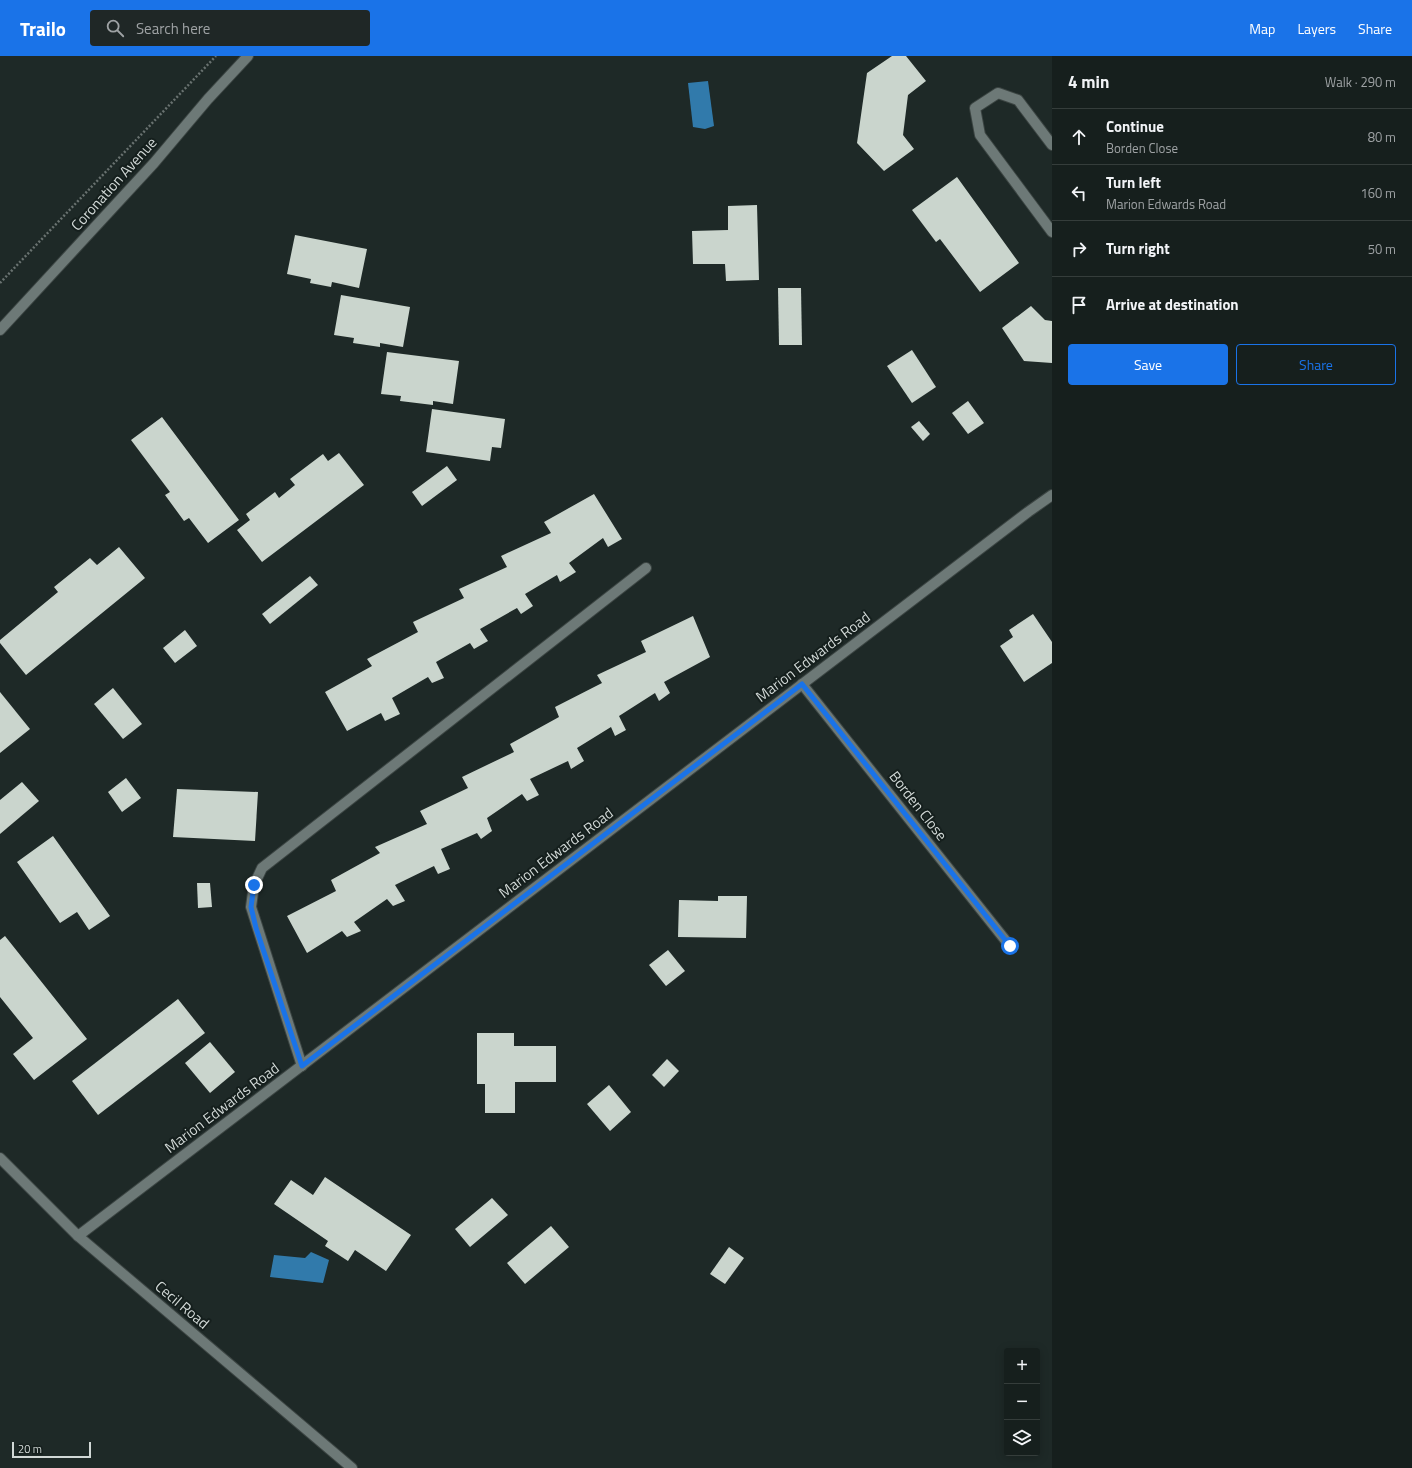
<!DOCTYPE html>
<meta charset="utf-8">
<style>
:root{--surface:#161f1d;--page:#1f2726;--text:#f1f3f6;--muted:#9ea2a4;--line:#353d3b;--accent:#1a73e8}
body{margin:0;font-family:"Titillium Web",sans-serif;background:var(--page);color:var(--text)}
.controls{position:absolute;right:12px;bottom:12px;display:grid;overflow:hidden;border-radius:4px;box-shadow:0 2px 10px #0003}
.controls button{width:36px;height:36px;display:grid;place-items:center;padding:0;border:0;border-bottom:1px solid var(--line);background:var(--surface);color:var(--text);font:20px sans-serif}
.scale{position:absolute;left:12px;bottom:10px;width:79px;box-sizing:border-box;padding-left:4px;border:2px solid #d1d8d6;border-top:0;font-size:11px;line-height:14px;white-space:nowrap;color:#d1d8d6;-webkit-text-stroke:3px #151f1d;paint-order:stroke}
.stop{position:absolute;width:12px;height:12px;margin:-9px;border:3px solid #1a73e8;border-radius:50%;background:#fff}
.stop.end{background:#1a73e8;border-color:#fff;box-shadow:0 1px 4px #0008}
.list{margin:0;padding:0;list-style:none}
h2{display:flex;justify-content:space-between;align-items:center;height:52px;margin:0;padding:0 16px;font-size:17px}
h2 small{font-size:13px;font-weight:400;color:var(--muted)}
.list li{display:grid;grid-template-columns:26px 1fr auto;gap:12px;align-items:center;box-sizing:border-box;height:56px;padding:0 16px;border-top:1px solid var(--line)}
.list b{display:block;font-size:15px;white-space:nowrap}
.list p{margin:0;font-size:13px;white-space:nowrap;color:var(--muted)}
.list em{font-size:13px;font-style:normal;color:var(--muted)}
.actions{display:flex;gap:8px;padding:12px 16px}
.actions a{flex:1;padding:9px 0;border:1px solid var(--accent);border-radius:4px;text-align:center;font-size:14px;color:var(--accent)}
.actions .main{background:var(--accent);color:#fff}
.icon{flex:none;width:22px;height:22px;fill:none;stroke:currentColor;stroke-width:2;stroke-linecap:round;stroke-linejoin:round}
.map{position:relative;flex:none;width:1052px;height:1412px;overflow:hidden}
header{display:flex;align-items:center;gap:24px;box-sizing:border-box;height:56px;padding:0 20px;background:var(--accent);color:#fff}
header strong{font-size:19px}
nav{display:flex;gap:22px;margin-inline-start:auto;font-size:14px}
.search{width:280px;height:36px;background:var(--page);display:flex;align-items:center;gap:10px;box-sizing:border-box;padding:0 14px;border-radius:4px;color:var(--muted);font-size:15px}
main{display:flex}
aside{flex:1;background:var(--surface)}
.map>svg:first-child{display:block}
</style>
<header>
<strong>Trailo</strong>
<div class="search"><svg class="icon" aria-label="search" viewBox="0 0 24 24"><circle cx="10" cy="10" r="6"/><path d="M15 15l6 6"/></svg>Search here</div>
<nav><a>Map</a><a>Layers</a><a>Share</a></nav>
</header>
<main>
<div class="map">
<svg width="1052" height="1412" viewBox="0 0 1052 1412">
<rect width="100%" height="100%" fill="#1e2927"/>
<!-- water -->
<g fill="#317aab">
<polygon points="708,25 714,70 705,73 693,71 688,27"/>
<polygon points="311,1196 329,1204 323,1227 270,1221 274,1199 305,1202"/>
</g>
<!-- building -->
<g fill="#cad5cd">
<polygon points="892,0 906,0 926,25 908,39 903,79 914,93 884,115 857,87 867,17"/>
<polygon points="957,121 1019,207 980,236 940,183 936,186 912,154"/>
<polygon points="757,149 759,224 726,225 725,208 693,208 692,175 728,174 728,150"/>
<polygon points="295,179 367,193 359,232 332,226 331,231 310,227 311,223 287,218"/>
<polygon points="778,232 801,232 802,289 779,289"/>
<polygon points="341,239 410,251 403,291 380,287 380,291 353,287 354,282 334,279"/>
<polygon points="1031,250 1045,264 1052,265 1052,307 1024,305 1002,272"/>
<polygon points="912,294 936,331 912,347 887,310"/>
<polygon points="387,296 459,305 453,348 433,345 433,349 400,345 401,340 381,338"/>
<polygon points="968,345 984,367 968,378 952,357"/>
<polygon points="432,353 505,363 501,392 492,391 490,405 426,396"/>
<polygon points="162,361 239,464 208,487 189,462 184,465 165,439 170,436 131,384"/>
<polygon points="919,365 930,378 923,385 911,371"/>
<polygon points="339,397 364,429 262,506 237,474 250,464 246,458 275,436 279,442 295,429 290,423 323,398 328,405"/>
<polygon points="447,410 457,424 422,450 412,436"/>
<polygon points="594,438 622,483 608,491 603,482 569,507 576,516 560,526 557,519 525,538 533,550 521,558 517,552 480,573 488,585 474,593 470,587 436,606 444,622 432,627 428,621 392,642 400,658 385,665 381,657 347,675 325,636 372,610 367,603 418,576 413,566 464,542 459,533 507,511 501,500 551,477 544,466"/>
<polygon points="119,491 145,522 26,619 0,587 0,584 58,536 54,531 90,502 97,509"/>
<polygon points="310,520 318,529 270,568 262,558"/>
<polygon points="1033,558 1052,586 1052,607 1024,626 1000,590 1013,581 1009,574"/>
<polygon points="693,560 710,601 664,626 670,637 659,645 655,637 619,660 626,674 615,680 611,671 577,692 584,705 571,713 568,705 530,723 539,739 527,745 522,738 487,762 492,775 481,783 477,777 441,793 450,813 438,818 434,810 395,829 405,845 393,850 387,843 354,866 361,875 347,881 342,875 307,897 287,860 336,835 331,824 380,797 375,791 427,768 420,755 468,732 462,721 514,696 510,688 559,661 555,651 602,627 597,619 646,596 641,585"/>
<polygon points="185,574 197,590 175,607 163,592"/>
<polygon points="113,632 142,668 123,683 94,648"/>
<polygon points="0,636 30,673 0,697"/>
<polygon points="126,722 141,742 122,756 108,736"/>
<polygon points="22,726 39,745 0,778 0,744"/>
<polygon points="177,733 258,736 255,785 173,781"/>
<polygon points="53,780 110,860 89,874 77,856 60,867 17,806"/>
<polygon points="197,827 210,827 212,851 198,852"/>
<polygon points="718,840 747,840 746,882 678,881 679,844 718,845"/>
<polygon points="5,880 87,983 34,1024 13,998 33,982 0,941 0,884"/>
<polygon points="668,894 685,915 666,930 649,909"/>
<polygon points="178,943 205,977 98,1059 72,1025"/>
<polygon points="477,977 514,977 514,990 556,990 556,1026 515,1026 515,1057 485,1057 485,1028 477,1028"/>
<polygon points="210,986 235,1016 210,1037 185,1007"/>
<polygon points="667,1003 679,1015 664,1031 652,1019"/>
<polygon points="609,1029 631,1056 610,1075 587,1048"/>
<polygon points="325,1121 411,1179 386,1215 355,1194 348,1205 325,1190 328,1185 274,1148 291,1124 313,1139"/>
<polygon points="492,1142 508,1159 470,1191 455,1173"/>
<polygon points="551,1170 569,1191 525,1228 507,1207"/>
<polygon points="729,1191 744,1202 725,1228 710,1218"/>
</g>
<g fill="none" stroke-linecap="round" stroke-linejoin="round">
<!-- minor casing -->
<g stroke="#3c4543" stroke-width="12">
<g id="minor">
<polyline points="1052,89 1018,44 998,37 975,52 980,79 1052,176"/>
<polyline points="0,274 154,107 208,43 248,0"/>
<polyline points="802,628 1010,890"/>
<polyline points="302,1010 251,851 254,829 262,812 646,512"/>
<polyline points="0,1102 78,1180 352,1412"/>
<polyline points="78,1180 1028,456 1052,439"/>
</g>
</g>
<!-- path -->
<polyline stroke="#697270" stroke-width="2.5" stroke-dasharray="2 2" stroke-linecap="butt" points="0,227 216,0"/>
<!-- minor -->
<use href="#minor" stroke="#6d7977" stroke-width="10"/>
</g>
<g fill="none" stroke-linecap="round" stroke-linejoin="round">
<!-- route -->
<polyline stroke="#1a73e8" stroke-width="5" points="254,829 251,851 256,872 302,1010 802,628 1010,890"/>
</g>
<g text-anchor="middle" stroke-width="4" stroke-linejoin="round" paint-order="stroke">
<!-- street labels -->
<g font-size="15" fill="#d1d8d6" stroke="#151f1d">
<text transform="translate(114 128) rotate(-48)" y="5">Coronation Avenue</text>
<text transform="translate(813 601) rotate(-37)" y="5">Marion Edwards Road</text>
<text transform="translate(918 750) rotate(52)" y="5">Borden Close</text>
<text transform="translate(556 797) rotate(-37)" y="5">Marion Edwards Road</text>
<text transform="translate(222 1052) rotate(-37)" y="5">Marion Edwards Road</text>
<text transform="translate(182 1249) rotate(40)" y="5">Cecil Road</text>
</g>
</g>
</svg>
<div class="controls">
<button>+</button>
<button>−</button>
<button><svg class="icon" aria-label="layers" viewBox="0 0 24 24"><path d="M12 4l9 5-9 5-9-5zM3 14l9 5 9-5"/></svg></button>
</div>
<div class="scale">20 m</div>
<div class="stop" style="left:1010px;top:890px"></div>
<div class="stop end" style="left:254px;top:829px"></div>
</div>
<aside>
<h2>4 min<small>Walk · 290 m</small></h2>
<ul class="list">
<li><svg class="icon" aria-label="ahead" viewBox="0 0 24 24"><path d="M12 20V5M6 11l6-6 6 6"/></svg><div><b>Continue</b><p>Borden Close</p></div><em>80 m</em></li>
<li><svg class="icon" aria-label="left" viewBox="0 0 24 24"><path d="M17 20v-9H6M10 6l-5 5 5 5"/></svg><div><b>Turn left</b><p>Marion Edwards Road</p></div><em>160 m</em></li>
<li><svg class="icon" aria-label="right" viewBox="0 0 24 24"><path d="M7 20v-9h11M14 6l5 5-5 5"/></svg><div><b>Turn right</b></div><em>50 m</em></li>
<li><svg class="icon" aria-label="arrive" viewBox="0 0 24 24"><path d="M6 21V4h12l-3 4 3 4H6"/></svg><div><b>Arrive at destination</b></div></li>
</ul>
<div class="actions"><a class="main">Save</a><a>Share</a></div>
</aside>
</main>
